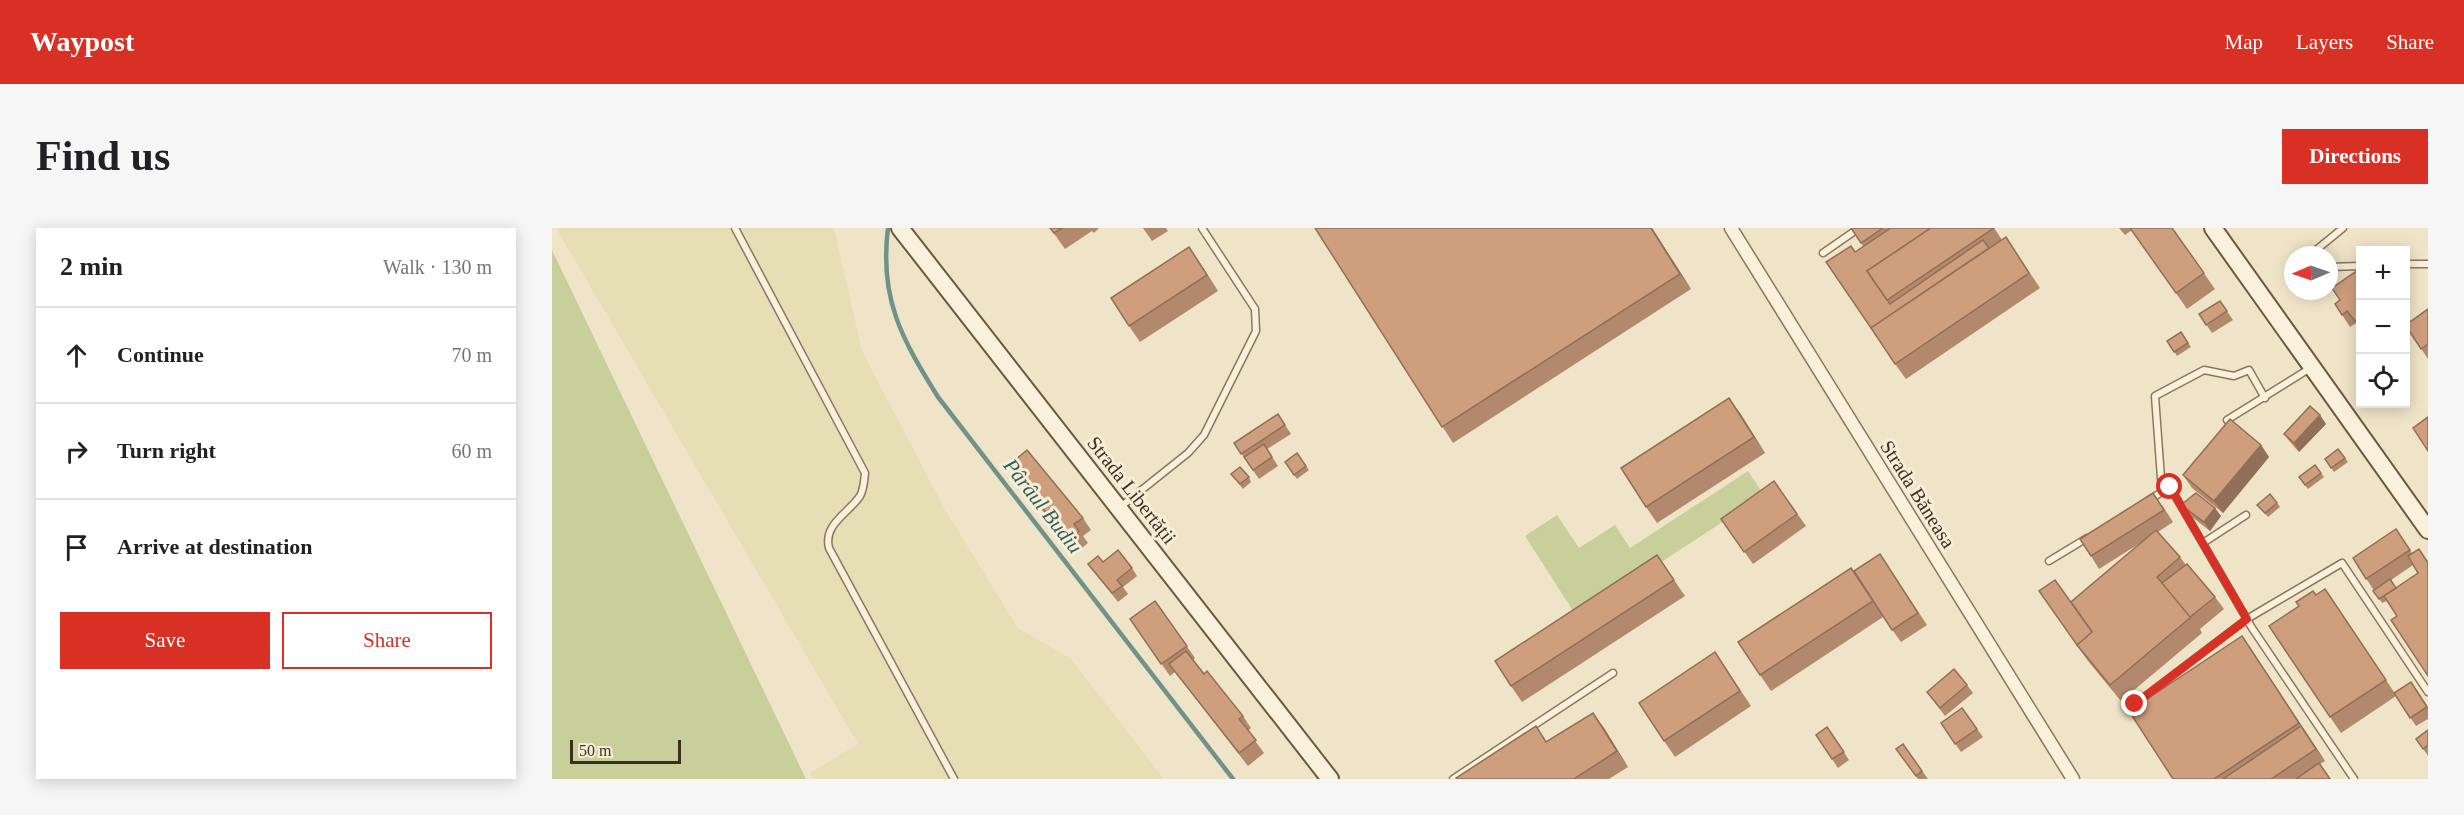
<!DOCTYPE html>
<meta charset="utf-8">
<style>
:root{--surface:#fff;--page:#f6f6f6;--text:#202124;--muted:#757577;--line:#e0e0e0;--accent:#d93025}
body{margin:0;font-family:Georgia,serif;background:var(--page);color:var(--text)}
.controls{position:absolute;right:18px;top:18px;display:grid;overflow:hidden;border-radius:0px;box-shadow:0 3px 15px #0003}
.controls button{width:54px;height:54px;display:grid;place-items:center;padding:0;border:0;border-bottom:2px solid var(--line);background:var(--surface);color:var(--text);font:30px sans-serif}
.compass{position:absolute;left:1732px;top:18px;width:54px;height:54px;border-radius:50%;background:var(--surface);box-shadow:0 3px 15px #0003;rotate:268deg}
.scale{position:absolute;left:18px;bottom:15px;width:111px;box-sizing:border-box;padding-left:6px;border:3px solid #3d2e20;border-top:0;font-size:16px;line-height:21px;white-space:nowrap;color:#3d2e20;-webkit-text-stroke:4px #f7eed8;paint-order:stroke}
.stop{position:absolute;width:18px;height:18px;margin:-14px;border:4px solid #d93025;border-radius:50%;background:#fff}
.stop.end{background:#d93025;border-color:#fff;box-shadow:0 2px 6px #0008}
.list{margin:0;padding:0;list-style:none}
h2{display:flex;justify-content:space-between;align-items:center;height:78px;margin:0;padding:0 24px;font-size:26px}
h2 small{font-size:20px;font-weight:400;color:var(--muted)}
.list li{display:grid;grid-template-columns:39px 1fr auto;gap:18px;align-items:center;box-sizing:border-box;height:96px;padding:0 24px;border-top:2px solid var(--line)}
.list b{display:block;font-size:22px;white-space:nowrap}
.list em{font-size:20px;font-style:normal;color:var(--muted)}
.actions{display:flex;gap:12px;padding:18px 24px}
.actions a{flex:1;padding:14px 0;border:2px solid var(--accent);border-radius:0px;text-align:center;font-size:21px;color:var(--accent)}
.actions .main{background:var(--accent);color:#fff}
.icon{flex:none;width:33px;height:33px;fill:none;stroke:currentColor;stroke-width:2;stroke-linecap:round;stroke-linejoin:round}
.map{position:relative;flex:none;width:1876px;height:551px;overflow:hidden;border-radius:0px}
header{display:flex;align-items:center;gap:36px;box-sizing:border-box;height:84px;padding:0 30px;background:var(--accent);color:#fff}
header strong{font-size:28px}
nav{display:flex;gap:33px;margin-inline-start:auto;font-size:21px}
.intro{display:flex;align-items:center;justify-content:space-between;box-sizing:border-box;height:144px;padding:0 36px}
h1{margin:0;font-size:42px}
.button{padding:15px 27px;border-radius:0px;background:var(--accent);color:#fff;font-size:21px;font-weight:700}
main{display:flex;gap:36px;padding:0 36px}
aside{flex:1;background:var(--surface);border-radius:0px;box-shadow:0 3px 15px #0003}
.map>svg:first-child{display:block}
</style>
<header>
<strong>Waypost</strong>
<nav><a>Map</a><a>Layers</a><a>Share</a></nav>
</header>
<div class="intro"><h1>Find us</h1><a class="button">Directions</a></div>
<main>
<aside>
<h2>2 min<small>Walk · 130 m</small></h2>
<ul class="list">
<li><svg class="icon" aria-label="ahead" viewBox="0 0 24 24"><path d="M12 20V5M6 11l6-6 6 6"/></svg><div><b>Continue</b></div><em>70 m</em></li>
<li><svg class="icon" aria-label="right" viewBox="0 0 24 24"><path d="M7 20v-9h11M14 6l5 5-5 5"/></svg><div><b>Turn right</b></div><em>60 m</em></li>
<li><svg class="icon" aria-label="arrive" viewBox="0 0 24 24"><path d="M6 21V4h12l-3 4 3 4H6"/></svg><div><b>Arrive at destination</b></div></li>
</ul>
<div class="actions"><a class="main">Save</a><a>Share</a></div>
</aside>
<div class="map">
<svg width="1876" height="551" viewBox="0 0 1876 551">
<rect width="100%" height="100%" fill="#f0e4c8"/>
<!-- farmland -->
<polygon fill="#e6deb5" points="4,0 282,0 310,123 392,280 466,400 519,431 612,551 261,551 258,545 306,516"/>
<!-- green -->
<g fill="#c9cf9b">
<polygon points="0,22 254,551 0,551"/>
<polygon points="1196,243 1212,267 1025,389 973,308 1005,287 1027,320 1063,297 1078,320"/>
</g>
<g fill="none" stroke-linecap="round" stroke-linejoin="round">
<!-- stream -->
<path stroke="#6f938a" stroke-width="4.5" d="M336 0C327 71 350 111 386 169L681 551"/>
<!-- lane casing -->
<g stroke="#8d765c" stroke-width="9">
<g id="lane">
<path d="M183 0 313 245C312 253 312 261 308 268 297 285 271 296 277 320L402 551"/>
<polyline points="1271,25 1307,0"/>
<polyline points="1758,27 1791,0"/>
<polyline points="1854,36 1876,36"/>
<polyline points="1777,39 1808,38"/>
<polyline points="1675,192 1760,139"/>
<polyline points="1610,264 1603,168 1652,142 1682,148 1697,142 1713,170"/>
<polyline points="1597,272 1618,259 1700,400 1802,551"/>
<polyline points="567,280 636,225 652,207 704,103 703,81 650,0"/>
<polyline points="1651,315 1694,287"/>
<polyline points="1497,333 1535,310"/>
<polyline points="1583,476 1695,391 1790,335 1876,464"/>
<polyline points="901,551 1061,445"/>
</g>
</g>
<!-- street casing -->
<g stroke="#8d765c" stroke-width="15">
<polyline id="street" points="1179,0 1521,551"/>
</g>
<!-- secondary casing -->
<g stroke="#6f573f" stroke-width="20">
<g id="secondary">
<polyline points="348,0 778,551"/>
<polyline points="1661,0 1876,302"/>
</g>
</g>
<!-- lane -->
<use href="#lane" stroke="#faf1dc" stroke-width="6"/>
<!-- street -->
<use href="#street" stroke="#faf1dc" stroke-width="12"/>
<!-- secondary -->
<use href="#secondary" stroke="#faf1dc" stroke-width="16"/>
</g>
<!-- wall -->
<g fill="#b2896c" fill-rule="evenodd">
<polygon points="498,0 547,0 542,5 540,3 513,21"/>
<polygon points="591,0 614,0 616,3 600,13"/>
<polygon points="763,0 1100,0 1139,61 901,215"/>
<polygon points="1299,0 1442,0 1450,12 1454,9 1488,60 1354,151 1343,136 1303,24 1311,18"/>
<polygon points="1567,0 1620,0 1663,61 1635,81 1580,2 1573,7"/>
<polygon points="637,19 666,63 588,114 577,98"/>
<polygon points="1809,40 1809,101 1804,95 1798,99 1783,76 1788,72"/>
<polygon points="1668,73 1681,92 1660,105 1647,86"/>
<polygon points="1876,81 1876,131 1854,98"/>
<polygon points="1629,104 1639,119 1625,128 1615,113"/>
<polygon points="1188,185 1213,225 1105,295 1094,279"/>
<polygon points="726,186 739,206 715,221 726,238 707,251 682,215"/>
<polygon points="1774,196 1747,224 1738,214 1732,206"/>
<polygon points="1709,217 1717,229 1671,285 1640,260 1631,247"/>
<polygon points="1786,221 1796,234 1782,244 1773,231"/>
<polygon points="745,225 757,242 745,251 733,234"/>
<polygon points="1763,237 1772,249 1756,261 1747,249"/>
<polygon points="456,238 531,290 539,302 531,308 536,315 525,324 464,251"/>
<polygon points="679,246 697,249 699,254 691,261"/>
<polygon points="1222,253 1254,298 1201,336 1169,291"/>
<polygon points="1725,275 1728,279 1716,289 1705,277"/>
<polygon points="1610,277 1621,294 1606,304 1628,329 1634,337 1663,369 1672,381 1648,401 1650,405 1569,473 1536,433 1487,363 1524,382 1593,312 1547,341 1539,328"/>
<polygon points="1629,277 1669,288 1658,303 1635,285"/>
<path d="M1844 301 1860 325 1867 321 1876 334V448L1845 388 1835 373 1830 375 1801 330ZM1861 337 1866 345 1844 360 1839 352Z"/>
<polygon points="1328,326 1375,397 1349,414 1331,389 1219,463 1208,447 1302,343"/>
<polygon points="1105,327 1133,368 970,474 959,458"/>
<polygon points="551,334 580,340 585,348 571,359 576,366 566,374 536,336"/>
<polygon points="1773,361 1842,464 1865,462 1876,479 1876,491 1864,498 1844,468 1789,505 1778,489 1764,367"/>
<polygon points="603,373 643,430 641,432 652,446 691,488 699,500 696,503 712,525 696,538 623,444 618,448 578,391"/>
<polygon points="1690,408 1773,533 1768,536 1779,551 1621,551"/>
<polygon points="1163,424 1199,478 1123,529 1112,513"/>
<polygon points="1415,457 1421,465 1393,488 1375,464"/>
<polygon points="1410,480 1431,509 1409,524 1389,495"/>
<polygon points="1275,499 1297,532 1286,540 1264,507"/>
<polygon points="1052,500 1076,539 1057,551 905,551 995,514"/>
<polygon points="1876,502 1876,528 1870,519"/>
<polygon points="1351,516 1376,551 1366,551 1344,521"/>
</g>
<!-- shaded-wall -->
<g fill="#916f58">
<polygon points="1099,0 1100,0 1139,61 1128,46"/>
<polygon points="637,19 648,35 666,63 655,47"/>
<polygon points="1177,170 1188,185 1213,225 1202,209"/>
<polygon points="1768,187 1774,196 1747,224 1742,215"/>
<polygon points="1709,217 1717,229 1671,285 1662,273"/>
<polygon points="1663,280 1669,288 1658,303 1652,294"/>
<polygon points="1690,408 1701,424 1773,533 1764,521"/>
<polygon points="1041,485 1052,500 1076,539 1065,523"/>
</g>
<!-- building -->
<g fill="#cf9f7d" stroke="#916f58" stroke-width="1.5">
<polygon points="498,0 510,0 502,5"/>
<polygon points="763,0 1099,0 1128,46 890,199"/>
<polygon points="1299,0 1331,0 1309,15"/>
<polygon points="1339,0 1379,0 1315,43 1338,76 1431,12 1437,20 1319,100 1274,34 1299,18 1303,24"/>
<polygon points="1379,0 1442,0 1335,72 1315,43"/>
<polygon points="1578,0 1620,0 1652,45 1624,65"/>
<polygon points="1454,9 1477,45 1343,136 1319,100"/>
<polygon points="637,19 655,47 577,98 559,70"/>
<polygon points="1809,40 1809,91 1804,94 1795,83 1790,87 1783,76 1788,72 1780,60"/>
<polygon points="1668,73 1675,83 1654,97 1647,86"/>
<polygon points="1876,81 1876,116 1869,121 1854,98 1854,97"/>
<polygon points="1629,104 1636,115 1622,124 1615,113"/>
<polygon points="1177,170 1202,209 1094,279 1069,240"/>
<polygon points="1758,178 1768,187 1742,215 1732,206"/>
<polygon points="726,186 733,197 689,226 682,215"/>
<polygon points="1876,189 1876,223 1861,200"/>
<polygon points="1678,191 1709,217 1662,273 1631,247"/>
<polygon points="712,216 720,229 701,242 692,229"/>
<polygon points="1786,221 1793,230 1779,240 1773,231"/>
<polygon points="475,222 531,290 522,296 527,303 517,312 456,238"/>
<polygon points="745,225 754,238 742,247 733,234"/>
<polygon points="1763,237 1769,245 1753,257 1747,249"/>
<polygon points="688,239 697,249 688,256 679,246"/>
<polygon points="1222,253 1245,286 1192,324 1169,291"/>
<polygon points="1601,265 1612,282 1539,328 1528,311"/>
<polygon points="1644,265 1663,280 1652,294 1629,277"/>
<polygon points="1718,266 1725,275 1713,285 1705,277"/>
<polygon points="1844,301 1858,322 1814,351 1801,330"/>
<polygon points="1604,302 1628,329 1605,349 1639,389 1558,457 1525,417 1540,404 1519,374"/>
<polygon points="1867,321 1876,335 1876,448 1839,392 1845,388 1832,368 1866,345 1856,328"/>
<polygon points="566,322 580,340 565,352 570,358 560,365 536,336 546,328 551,334"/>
<polygon points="1328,326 1366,385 1340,402 1302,343"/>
<polygon points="1105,327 1122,352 959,458 943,433"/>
<polygon points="1635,336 1663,369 1638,389 1610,355"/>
<polygon points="1299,340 1321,373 1208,447 1186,414"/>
<polygon points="1838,351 1844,360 1827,371 1821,363"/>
<polygon points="1503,352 1540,404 1525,417 1487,363"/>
<polygon points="1773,361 1834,452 1778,489 1717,398 1747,378 1744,374 1761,363 1764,367"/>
<polygon points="603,373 635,418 609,436 578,391"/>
<polygon points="1690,408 1747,495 1662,551 1621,551 1577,483"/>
<polygon points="634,423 652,446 655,443 691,488 687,491 704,512 687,525 617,436"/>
<polygon points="1163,424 1188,463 1112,513 1087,475"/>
<polygon points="1402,441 1415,457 1388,480 1375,464"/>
<polygon points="1859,454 1875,479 1858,490 1842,465"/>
<polygon points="1410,480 1425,501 1403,516 1389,495"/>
<polygon points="1041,485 1065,523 1022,551 905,551 904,550 984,498 994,514"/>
<polygon points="1749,498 1764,521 1719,551 1671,551"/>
<polygon points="1275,499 1292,524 1280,531 1264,507"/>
<polygon points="1876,502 1876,517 1871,521 1864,511"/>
<polygon points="1351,516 1370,543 1364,548 1344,521"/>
<polygon points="1767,535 1778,551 1744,551"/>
</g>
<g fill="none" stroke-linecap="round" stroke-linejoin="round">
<!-- route -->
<polyline stroke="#d93025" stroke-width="8" points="1583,476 1695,391 1618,259"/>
</g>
<g text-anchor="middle" stroke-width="6" stroke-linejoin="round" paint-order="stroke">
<!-- street labels -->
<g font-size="20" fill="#3d2e20" stroke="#f7eed8">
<text transform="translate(580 262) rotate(52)" y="7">Strada Libertății</text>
<text transform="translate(1366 266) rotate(58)" y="7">Strada Băneasa</text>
</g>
<!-- water labels -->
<g font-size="21" font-style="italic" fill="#2f5d5a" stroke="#f7eed8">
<text transform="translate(491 278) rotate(52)" y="7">Pârâul Budiu</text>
</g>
</g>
</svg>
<div class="controls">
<button>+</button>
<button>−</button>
<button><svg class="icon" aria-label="locate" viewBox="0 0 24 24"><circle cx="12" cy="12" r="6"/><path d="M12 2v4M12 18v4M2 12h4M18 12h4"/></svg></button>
</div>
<svg class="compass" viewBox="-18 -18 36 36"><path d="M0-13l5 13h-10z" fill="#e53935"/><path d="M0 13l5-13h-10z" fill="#757577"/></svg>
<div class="scale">50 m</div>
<div class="stop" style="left:1618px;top:259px"></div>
<div class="stop end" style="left:1583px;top:476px"></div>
</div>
</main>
